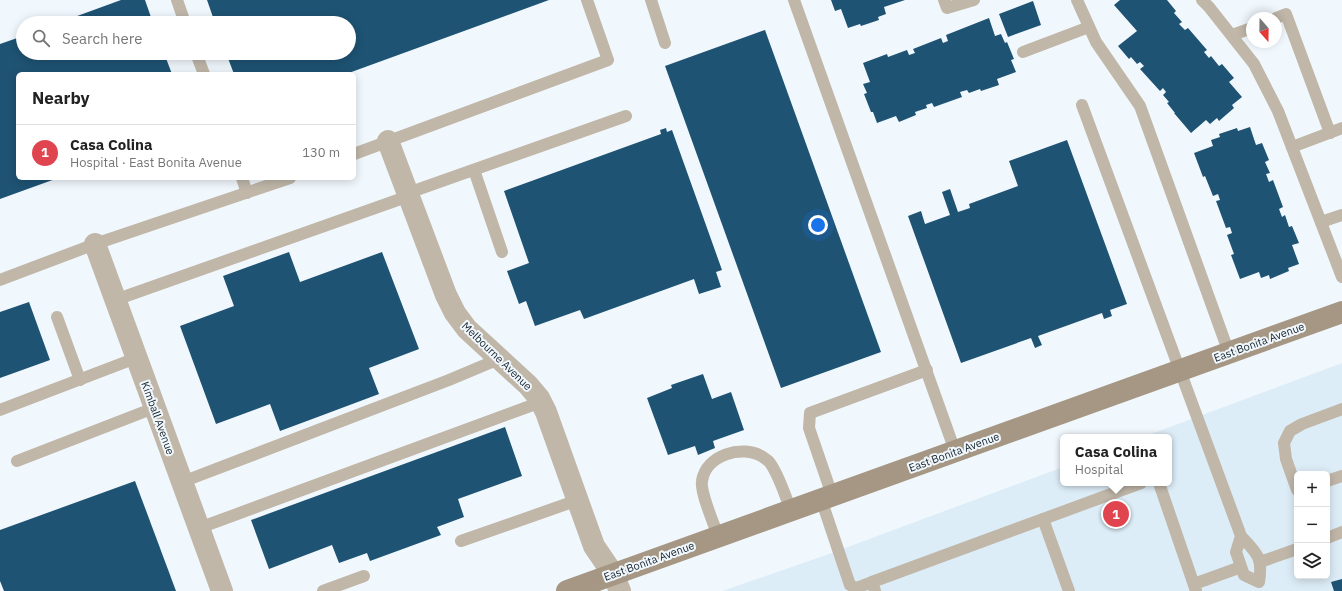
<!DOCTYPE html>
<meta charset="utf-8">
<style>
:root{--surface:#fff;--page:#f6f6f6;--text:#222;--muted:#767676;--line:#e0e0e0;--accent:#2563eb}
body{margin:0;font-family:"IBM Plex Sans",sans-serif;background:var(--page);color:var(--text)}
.controls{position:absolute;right:12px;bottom:12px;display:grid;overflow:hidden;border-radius:6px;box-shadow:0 2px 10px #0003}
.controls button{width:36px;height:36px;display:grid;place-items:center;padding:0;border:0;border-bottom:1px solid var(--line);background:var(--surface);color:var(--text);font:20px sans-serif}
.compass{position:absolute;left:1246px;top:12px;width:36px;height:36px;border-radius:50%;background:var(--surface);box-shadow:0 2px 10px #0003;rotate:160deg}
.you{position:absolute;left:818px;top:225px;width:14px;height:14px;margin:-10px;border:3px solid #fff;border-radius:50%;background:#1a73e8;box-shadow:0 0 0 6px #1a73e833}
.badge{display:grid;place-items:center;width:26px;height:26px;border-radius:50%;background:var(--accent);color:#fff;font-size:13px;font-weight:700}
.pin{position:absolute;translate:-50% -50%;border:2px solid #fff;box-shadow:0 1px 4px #0006}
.popup{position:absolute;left:1060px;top:434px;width:112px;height:52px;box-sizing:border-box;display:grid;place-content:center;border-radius:6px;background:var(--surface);filter:drop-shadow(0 1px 3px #0005);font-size:13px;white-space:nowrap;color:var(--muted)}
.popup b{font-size:15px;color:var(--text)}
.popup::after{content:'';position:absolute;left:50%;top:100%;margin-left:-8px;border:8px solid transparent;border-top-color:var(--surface)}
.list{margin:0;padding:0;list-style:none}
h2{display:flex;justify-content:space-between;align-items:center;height:52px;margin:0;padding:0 16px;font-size:17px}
h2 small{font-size:13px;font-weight:400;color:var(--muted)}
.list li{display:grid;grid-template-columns:26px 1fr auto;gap:12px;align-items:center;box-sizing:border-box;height:56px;padding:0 16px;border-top:1px solid var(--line)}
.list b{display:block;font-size:15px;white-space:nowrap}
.list p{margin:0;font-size:13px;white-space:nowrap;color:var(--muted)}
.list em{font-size:13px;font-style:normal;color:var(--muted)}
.icon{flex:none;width:22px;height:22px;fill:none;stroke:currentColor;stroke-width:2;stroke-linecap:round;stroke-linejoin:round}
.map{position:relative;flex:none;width:1342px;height:591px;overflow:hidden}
.search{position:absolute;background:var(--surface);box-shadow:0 2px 10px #0003;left:16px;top:16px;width:340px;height:44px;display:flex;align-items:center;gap:10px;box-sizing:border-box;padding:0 14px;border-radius:22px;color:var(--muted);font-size:15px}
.panel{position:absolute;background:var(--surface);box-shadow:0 2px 10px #0003;left:16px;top:72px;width:340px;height:108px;border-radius:6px}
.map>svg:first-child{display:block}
</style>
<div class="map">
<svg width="1342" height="591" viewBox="0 0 1342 591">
<rect width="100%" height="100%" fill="#f1f8fd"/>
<!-- built -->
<path fill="#ddedf8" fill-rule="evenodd" d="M1342 363V591H722L826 555 1063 467V483H1169V437H1143ZM1297 474H1327V576H1297Z"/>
<!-- building -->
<g fill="#1e5373">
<polygon points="121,0 145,0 153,23 58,23"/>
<polygon points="207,0 549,0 346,74 234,74 226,53 349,53 349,23 215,23"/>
<polygon points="831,0 905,0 884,7 886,14 878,17 879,20 861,26 860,24 848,28 841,9 835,11"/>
<polygon points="1120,0 1167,0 1176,11 1174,13 1182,22 1179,24 1185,30 1188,28 1207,50 1204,52 1209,58 1211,56 1219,66 1222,64 1234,78 1229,82 1242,97 1232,105 1234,108 1219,121 1217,118 1210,124 1206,120 1191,133 1174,113 1175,113 1167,103 1169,102 1163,95 1166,92 1163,88 1160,91 1140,69 1144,66 1140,62 1137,64 1131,57 1129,59 1118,46 1137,31 1114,5"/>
<polygon points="1033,1 1041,25 1008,37 999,14"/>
<polygon points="989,18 995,36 1001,34 1005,43 1007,42 1014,59 1011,60 1016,72 997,79 999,85 981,91 980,89 969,93 967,90 960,92 962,97 934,107 932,103 926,105 927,108 915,112 916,115 899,122 896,116 877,123 873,112 871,112 864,94 867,93 863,84 870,82 863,63 887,54 888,57 907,50 909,55 915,53 913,49 941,38 943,43 948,41 946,35"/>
<polygon points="765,30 881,352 781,388 665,66"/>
<polygon points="23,36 23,53 164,53 172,74 18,74 18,178 58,178 0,199 0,44"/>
<polygon points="1250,127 1256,145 1262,143 1269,160 1265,162 1270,173 1266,174 1269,182 1273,180 1283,207 1279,209 1282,217 1285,215 1289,227 1292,226 1299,243 1292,245 1299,264 1288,268 1289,271 1270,279 1269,275 1261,278 1259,272 1240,279 1231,255 1234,254 1227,235 1232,233 1230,227 1226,228 1216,201 1220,200 1218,194 1213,196 1205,176 1203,177 1194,153 1213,146 1211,140 1220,137 1219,134 1237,128 1238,131"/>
<polygon points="666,128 667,132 672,130 722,270 716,272 721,287 699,294 694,279 584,319 580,310 535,326 526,301 519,304 507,271 529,263 504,191 661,134 660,130"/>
<polygon points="1067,140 1127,304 1110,310 1112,316 1104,319 1102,313 1038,336 1042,345 1035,348 1031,338 961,363 908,216 921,211 925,224 950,215 942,192 950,189 958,212 970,208 969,204 1018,186 1009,161"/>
<polygon points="289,252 300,282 382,252 419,349 369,368 379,394 315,418 280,431 270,404 216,424 180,326 234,306 223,276"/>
<polygon points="29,302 50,360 0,378 0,312"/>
<polygon points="703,374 712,399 731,392 744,430 713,441 715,448 698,455 695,446 668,455 647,398 672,388 671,385"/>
<polygon points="505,427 522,476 458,499 464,517 437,527 441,535 370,561 367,553 339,563 332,545 269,569 251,520"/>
<polygon points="135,481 176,591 4,591 0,581 0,530"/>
<polygon points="1342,579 1342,591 1334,591 1331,582"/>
</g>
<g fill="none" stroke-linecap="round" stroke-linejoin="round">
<!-- service -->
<g stroke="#c0b7a9" stroke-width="12">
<polyline points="177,0 185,23"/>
<polyline points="651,0 665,43"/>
<polyline points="794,0 955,451"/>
<polyline points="944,0 947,8 974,0"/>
<polyline points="1077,0 1096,42 1140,106 1229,353"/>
<polyline points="1202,0 1209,7 1254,64 1278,111 1342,277"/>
<polyline points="1276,18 1286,14 1330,133"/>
<polyline points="1232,35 1252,28"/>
<polyline points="1023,52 1089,27"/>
<polyline points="196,53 204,74"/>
<path d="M1082 105 1241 536C1258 554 1263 558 1259 582L1244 575 1236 552 1241 536"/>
<polyline points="1292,147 1342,128"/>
<polyline points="354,154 608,60 587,0"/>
<polyline points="474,170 502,252"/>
<polyline points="242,178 247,193"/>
<polyline points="408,193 626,116"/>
<polyline points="1321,222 1342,215"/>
<polyline points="0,280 95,244 290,178"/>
<polyline points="115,300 409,196"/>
<polyline points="57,317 80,380"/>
<polyline points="0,410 136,358"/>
<polyline points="17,461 154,408"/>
<polyline points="1327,481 1342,476"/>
<polyline points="182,482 449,380 499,359"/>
<polyline points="1159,483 1196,591"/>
<polyline points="1297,490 1286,459 1284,443 1290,431 1302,424 1342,409"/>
<polyline points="832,495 809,428 810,413 927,370"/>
<polyline points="821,499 850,585 856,588 872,582"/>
<polyline points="1043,519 1069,591"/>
<polyline points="199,528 541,402"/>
<path d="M718 536C714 524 700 492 702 481 706 455 742 444 763 457 765 459 768 460 770 463 779 475 785 496 791 510"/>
<polyline points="1327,538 1342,532"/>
<polyline points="461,541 578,500"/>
<polyline points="1260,562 1297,549"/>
<polyline points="1194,584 1241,567"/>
<polyline points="323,591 364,576"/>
<polyline points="875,591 872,582 1141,483"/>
</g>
<!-- minor -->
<g stroke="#c0b7a9" stroke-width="22">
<polyline points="388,141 446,295 455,313 467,329 528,385 539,398 546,412 594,546 613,574 620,591"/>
<polyline points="95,244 222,591"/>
</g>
<!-- secondary -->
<polyline stroke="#a59783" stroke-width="22" points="567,591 1342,312"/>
</g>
<g text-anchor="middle" stroke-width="4" stroke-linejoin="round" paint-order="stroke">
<!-- street labels -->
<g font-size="11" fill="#18242d" stroke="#f1f8fd">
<text transform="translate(1259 342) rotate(-20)" y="4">East Bonita Avenue</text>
<text transform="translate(497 356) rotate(44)" y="4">Melbourne Avenue</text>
<text transform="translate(158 418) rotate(70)" y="4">Kimball Avenue</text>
<text transform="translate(954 452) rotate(-20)" y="4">East Bonita Avenue</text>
<text transform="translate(649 561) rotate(-20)" y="4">East Bonita Avenue</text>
</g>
</g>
</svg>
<div class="controls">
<button>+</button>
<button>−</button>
<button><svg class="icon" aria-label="layers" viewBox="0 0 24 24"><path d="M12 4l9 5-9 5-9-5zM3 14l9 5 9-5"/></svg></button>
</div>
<svg class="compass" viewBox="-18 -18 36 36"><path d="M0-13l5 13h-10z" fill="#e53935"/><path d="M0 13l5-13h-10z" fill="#767676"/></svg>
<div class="you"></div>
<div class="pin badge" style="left:1116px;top:514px;background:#e0444e">1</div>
<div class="popup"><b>Casa Colina</b>Hospital</div>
<div class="search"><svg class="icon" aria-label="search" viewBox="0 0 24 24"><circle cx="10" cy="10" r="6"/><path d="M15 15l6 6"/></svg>Search here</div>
<section class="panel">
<h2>Nearby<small></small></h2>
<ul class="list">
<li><span class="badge" style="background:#e0444e">1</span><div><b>Casa Colina</b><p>Hospital · East Bonita Avenue</p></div><em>130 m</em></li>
</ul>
</section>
</div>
